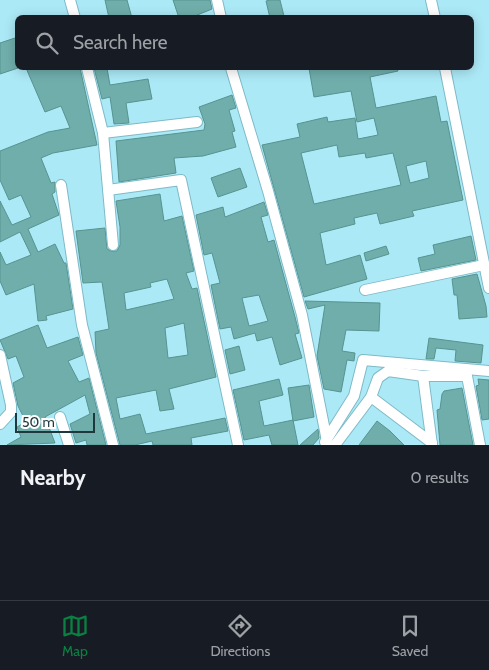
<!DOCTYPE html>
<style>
:root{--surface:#171b24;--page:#20242c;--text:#f1f3f6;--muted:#9ea1a6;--line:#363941;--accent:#0b8043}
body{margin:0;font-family:Cabin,sans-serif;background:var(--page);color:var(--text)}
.scale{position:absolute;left:15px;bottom:12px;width:80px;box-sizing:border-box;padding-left:5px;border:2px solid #1f383d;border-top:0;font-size:14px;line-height:18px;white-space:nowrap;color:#1f383d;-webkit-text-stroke:4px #fefefe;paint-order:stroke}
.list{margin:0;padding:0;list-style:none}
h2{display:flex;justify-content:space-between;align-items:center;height:65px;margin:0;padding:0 20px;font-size:21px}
h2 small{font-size:16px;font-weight:400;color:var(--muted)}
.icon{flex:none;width:28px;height:28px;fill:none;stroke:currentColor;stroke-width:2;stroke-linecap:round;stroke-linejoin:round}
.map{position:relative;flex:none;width:489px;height:445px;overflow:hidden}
.search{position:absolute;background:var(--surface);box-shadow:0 2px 12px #0003;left:15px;right:15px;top:15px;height:55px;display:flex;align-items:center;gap:12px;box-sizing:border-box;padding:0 18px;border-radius:8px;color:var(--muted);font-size:19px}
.sheet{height:155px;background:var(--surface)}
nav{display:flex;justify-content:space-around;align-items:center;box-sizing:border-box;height:70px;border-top:1px solid var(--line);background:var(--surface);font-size:14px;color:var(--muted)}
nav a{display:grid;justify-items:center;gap:2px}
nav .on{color:var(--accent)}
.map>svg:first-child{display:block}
</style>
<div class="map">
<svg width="489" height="445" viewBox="0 0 489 445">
<rect width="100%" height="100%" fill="#ace9f7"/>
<!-- building -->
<g fill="#70aeac" stroke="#569491" fill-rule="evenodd">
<polygon points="105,0 127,0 132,18 109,18"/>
<polygon points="173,0 210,0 212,9 190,18 179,18"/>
<polygon points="270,0 280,0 284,16 270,18 266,1"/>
<polygon points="18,37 18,68 0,74 0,43"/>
<polygon points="26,68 80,68 97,145 53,153 41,158 51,183 55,182 55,192 52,194 59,215 28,229 38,252 55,244 64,263 66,263 73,309 46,316 47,320 38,321 34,284 6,295 0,281 0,252 6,265 31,255 20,232 0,242 0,201 12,225 31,217 21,195 9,200 0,180 0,151 48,132 70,128 61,106 45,112"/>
<polygon points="94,68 107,68 110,85 148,79 152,99 126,103 129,123 114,124 110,97 102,99"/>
<path d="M309 68H397L398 71 370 77 376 108 436 96 441 122 447 121 463 200 412 211 414 216 380 224 377 213 354 218 355 224 320 233 326 265 360 255 367 279 304 297 262 145 300 137 297 124 327 117 328 122 355 118 358 139 378 135 374 118 357 122 351 91 314 97ZM337 145 339 157 365 153 366 158 393 153 401 185 314 204 301 153ZM426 161 429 178 410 183 406 166Z"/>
<polygon points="232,95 236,108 229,110 235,131 232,132 236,147 203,156 174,158 176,173 119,182 116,141 204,130 205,124 199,107"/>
<polygon points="240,168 247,187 218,197 211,178"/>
<path d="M160 194 164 221 182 216 194 271 186 273 192 289 197 288 216 377 169 389 174 409 160 411 156 390 116 398 120 419 140 414 146 434 225 418 228 431 191 438 192 445H153L152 441 135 445H120L96 353 95 332 109 329 102 282 83 283 76 231 105 228 107 249 111 251H117L120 245V227L116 201ZM167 279 174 299 126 310 124 293 151 287 150 283ZM184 323 188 355 168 358 165 328Z"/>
<path d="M264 202 268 215 261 217 268 242 274 240 295 317 299 333 295 334 302 358 280 365 272 337 257 341 255 333 234 339 231 327 220 329 211 285 220 283 212 253 204 255 196 215 223 207 225 217ZM259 295 268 321 249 326 242 298Z"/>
<polygon points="471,236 476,260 421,271 418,258 435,254 433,245"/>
<polygon points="386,246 389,254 366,261 364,253"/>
<polygon points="477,274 486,306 487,317 459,319 457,295 454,295 452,279"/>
<polygon points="305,301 380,303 379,331 346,330 342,351 355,353 354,361 347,360 341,392 324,389 317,356 325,305 308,309"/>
<polygon points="38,325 47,348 78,337 83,355 68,361 79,382 89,378 106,445 87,445 86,440 76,443 70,424 90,414 85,395 45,417 55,443 7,445 21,437 17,427 26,422 18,406 13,383 24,377 16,356 8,359 0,340"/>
<polygon points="429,338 483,345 481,363 455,361 456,350 436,348 434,359 426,359"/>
<polygon points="239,346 245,370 230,374 225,350"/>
<polygon points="279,379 283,395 259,401 264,426 293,420 298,445 272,445 269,435 244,440 233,390"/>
<polygon points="478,379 489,380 489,419 482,420 476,386 479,385"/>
<polygon points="309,385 314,417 293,421 288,388"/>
<polygon points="462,388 473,445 440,445 437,410 440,409 442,394 444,391"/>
<polygon points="377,421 390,431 404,445 359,445"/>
<polygon points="318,429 319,438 313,445 300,445"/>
</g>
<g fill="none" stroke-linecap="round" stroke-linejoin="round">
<!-- minor casing -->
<g stroke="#7ebac7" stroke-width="12">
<g id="minor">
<polyline points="70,0 75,18"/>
<polyline points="217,0 221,18"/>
<polyline points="431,0 435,18"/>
<polyline points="87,68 103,133 113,245"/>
<polyline points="231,68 268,191 302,315 327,441"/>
<polyline points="445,68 489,288"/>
<polyline points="103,133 197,122"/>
<polyline points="61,185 82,325 113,445"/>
<polyline points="108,190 181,180 238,445"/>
<polyline points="365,290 484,265"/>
<polyline points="0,355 11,405 11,412 0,424"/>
<polyline points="423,376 432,445"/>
<polyline points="371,397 432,443"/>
<polyline points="60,417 69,445"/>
<polyline points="325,442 354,396 363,360 489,371"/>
<polyline points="335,445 371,397 378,378 388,371 423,376 467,376 480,445"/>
</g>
</g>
<!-- minor -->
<use href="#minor" stroke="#fff" stroke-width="10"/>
</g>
</svg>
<div class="scale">50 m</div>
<div class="search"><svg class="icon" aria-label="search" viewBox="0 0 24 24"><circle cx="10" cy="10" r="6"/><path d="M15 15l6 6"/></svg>Search here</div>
</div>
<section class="sheet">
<h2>Nearby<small>0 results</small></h2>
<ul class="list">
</ul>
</section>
<nav>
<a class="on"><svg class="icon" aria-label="map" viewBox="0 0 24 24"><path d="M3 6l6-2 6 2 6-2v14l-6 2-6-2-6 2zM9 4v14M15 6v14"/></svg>Map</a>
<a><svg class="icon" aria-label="directions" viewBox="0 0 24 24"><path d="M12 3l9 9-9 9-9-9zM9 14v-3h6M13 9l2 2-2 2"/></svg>Directions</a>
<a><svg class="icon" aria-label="saved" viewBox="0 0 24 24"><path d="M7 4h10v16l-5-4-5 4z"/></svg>Saved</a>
</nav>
